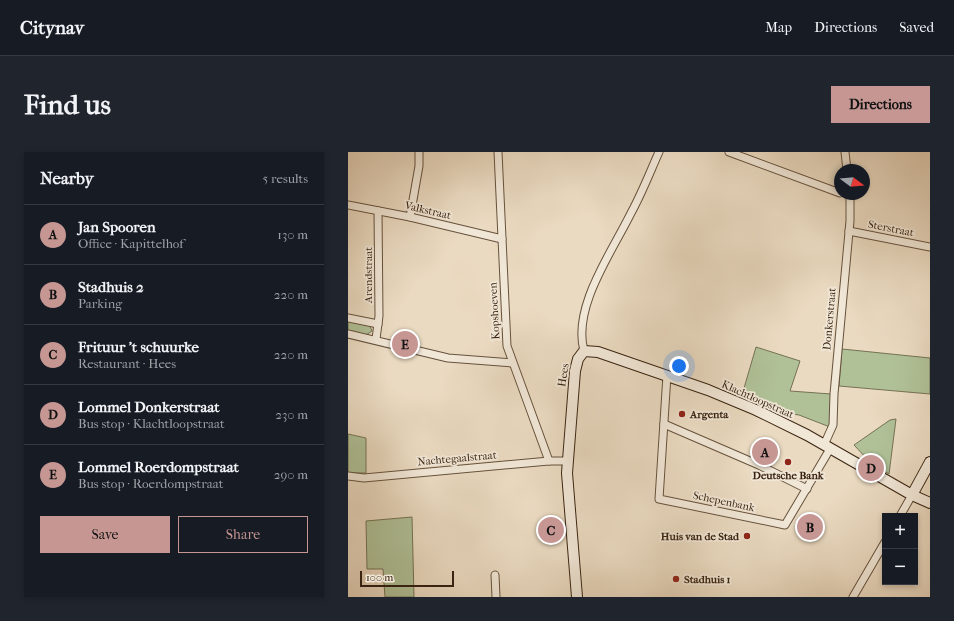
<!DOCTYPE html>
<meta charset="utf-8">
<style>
:root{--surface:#171b24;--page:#20242c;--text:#f1f3f6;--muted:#9ea1a6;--line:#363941;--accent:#c59692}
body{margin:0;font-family:"IM FELL French Canon",serif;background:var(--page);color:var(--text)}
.controls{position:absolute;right:12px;bottom:12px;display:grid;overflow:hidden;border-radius:0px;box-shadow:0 2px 6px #0003}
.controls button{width:36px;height:36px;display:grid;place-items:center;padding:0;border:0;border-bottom:1px solid var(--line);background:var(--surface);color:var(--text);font:20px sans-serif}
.compass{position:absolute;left:486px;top:12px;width:36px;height:36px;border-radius:50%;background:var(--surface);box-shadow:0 2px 6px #0003;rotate:106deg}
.scale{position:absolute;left:12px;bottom:10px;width:94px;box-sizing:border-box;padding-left:4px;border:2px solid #3a2411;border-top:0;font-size:11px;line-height:14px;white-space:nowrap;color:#3a2411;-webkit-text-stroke:3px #f1e7d7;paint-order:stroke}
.you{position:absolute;left:331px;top:214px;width:14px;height:14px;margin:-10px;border:3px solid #fff;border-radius:50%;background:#1a73e8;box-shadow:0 0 0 6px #1a73e833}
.badge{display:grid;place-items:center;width:26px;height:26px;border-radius:50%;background:var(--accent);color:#111;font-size:13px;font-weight:700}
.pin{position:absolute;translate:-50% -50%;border:2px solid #fff;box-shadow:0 1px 4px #0006}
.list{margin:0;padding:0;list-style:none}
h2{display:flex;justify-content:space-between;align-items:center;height:52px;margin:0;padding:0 16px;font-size:17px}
h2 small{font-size:13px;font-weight:400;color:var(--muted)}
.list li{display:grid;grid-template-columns:26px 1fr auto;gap:12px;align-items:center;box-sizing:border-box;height:60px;padding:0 16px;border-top:1px solid var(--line)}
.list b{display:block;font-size:15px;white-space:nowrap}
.list p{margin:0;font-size:13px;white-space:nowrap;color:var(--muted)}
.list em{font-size:13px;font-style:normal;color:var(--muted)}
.actions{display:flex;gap:8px;padding:12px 16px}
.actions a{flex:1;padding:9px 0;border:1px solid var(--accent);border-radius:0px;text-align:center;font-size:14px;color:var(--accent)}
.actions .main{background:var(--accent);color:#111}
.map{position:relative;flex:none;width:582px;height:445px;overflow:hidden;border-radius:0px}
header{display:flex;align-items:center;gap:24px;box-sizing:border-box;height:56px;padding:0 20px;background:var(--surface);border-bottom:1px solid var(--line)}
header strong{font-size:19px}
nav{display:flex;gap:22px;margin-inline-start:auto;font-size:14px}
.intro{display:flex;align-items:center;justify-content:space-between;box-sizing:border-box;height:96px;padding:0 24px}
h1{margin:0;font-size:28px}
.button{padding:10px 18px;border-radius:0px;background:var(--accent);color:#111;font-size:14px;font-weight:700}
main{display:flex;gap:24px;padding:0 24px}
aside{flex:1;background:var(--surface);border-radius:0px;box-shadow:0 2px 6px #0003}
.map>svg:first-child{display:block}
</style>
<header>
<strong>Citynav</strong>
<nav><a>Map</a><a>Directions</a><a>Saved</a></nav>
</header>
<div class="intro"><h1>Find us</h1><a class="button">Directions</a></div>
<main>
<aside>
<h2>Nearby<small>5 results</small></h2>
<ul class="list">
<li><span class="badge">A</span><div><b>Jan Spooren</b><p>Office · Kapittelhof</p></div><em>130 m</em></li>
<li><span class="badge">B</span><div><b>Stadhuis 2</b><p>Parking</p></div><em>220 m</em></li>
<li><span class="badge">C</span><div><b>Frituur 't schuurke</b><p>Restaurant · Hees</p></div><em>220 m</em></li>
<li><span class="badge">D</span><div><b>Lommel Donkerstraat</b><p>Bus stop · Klachtloopstraat</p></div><em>230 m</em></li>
<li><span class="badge">E</span><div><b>Lommel Roerdompstraat</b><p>Bus stop · Roerdompstraat</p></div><em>290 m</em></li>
</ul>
<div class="actions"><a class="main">Save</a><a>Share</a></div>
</aside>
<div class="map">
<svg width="582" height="445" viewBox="0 0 582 445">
<rect width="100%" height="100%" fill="#eadac1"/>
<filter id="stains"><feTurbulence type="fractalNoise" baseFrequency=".005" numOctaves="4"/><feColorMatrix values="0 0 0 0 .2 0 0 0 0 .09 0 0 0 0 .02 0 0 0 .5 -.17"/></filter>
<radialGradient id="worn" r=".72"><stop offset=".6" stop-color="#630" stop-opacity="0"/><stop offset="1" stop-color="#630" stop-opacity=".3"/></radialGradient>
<!-- grass -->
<g fill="#b0c198" stroke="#757254">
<polygon points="0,169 22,174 24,179 18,183 0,179"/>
<polygon points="408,195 452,209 442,239 483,242 482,275 451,263 437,261 394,243"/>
<polygon points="494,197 582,206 582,242 491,234"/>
<polygon points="548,267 541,322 522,310 506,293 542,268"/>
<polygon points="0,282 18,286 18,321 0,321"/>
<polygon points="64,365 66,445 37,445 35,417 19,417 18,369"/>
</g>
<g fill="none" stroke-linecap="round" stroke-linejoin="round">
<!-- street casing -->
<g stroke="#66523d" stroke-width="9">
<g id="street">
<polyline points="150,0 159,194 201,309"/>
<polyline points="381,0 492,41"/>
<polyline points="497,0 499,18"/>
<polyline points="0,53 62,65 154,87"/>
<polyline points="62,65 71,14 71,0"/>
<polyline points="501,79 582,95"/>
<polyline points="0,166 30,172"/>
<polyline points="0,182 100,206 164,211"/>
<polyline points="28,187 31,164 30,59"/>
<path d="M236 199C224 155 264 100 283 61 294 41 302 20 311 0"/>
<polyline points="319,223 311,347 437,373 482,297"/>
<polyline points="316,272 411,313 459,337"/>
<polyline points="476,293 485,273 486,242 502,69 502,42"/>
<polyline points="0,324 16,326 201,309 219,309"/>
<polyline points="552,364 564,343"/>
<polyline points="147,423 148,445"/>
<polyline points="505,445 537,390"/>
</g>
</g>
<!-- secondary casing -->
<g stroke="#3a2411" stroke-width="12">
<g id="secondary">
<polyline points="564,343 582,310"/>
<polyline points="229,445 219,321 227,219 230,207 236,199 250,200 360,238 408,258 459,283 564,343 582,351"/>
</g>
</g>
<!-- street -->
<use href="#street" stroke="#f1e7d7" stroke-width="7"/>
<!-- secondary -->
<use href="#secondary" stroke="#f1e7d7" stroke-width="10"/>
</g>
<!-- markers -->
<g fill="#8f2418" stroke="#f1e7d7" stroke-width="1.5">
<circle cx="334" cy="262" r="4"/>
<circle cx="440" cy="310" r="4"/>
<circle cx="399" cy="384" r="4"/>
<circle cx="328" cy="427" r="4"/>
</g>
<g text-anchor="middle" stroke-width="3.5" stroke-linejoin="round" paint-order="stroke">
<!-- street labels -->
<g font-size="11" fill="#3a2411" stroke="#f1e7d7">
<text transform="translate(80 58) rotate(13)" y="4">Valkstraat</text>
<text transform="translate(543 76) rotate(11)" y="4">Sterstraat</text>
<text transform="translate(20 123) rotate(-90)" y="4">Arendstraat</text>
<text transform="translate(146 159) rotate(-93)" y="4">Kopshoeven</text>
<text transform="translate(481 167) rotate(-85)" y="4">Donkerstraat</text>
<text transform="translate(215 223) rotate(-81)" y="4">Hees</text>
<text transform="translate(410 247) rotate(24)" y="4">Klachtloopstraat</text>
<text transform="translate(109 306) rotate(-5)" y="4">Nachtegaalstraat</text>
<text transform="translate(376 349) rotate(12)" y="4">Schepenbank</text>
</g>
<!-- poi labels -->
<g font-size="11" font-weight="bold" fill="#3a2411" stroke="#f1e7d7" text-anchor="start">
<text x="342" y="266">Argenta</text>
<text x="440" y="327" text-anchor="middle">Deutsche Bank</text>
<text x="391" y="388" text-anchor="end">Huis van de Stad</text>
<text x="336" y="431">Stadhuis 1</text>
</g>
</g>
<rect width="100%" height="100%" filter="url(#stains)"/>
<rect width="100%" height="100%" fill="url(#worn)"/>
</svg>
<div class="controls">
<button>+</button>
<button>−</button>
</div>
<svg class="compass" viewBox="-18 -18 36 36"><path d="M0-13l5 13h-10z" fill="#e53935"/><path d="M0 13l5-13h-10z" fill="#9ea1a6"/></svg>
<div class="scale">100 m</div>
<div class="you"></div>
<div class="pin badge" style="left:417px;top:300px">A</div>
<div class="pin badge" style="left:462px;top:375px">B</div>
<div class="pin badge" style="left:203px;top:378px">C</div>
<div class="pin badge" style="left:523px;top:316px">D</div>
<div class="pin badge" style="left:57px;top:192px">E</div>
</div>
</main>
